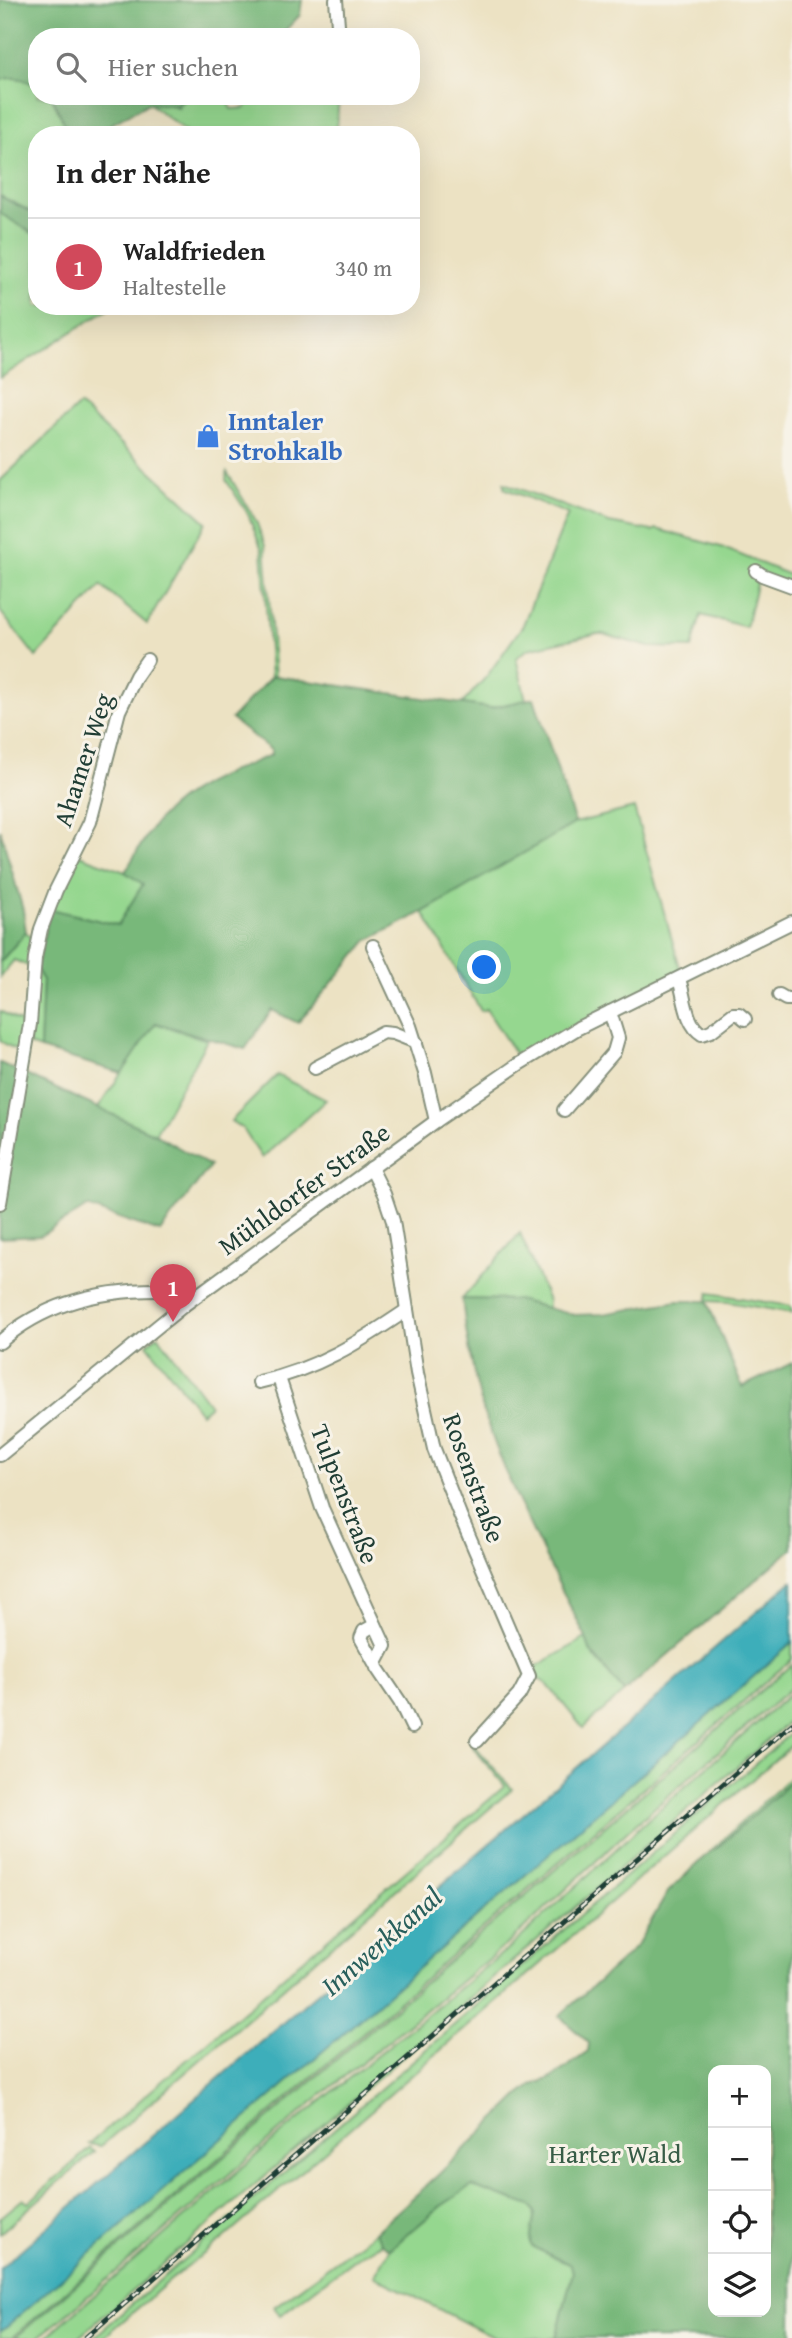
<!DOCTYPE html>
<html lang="de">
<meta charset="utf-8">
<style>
:root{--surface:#fff;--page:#f2f2f2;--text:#222;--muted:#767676;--line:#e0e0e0;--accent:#d1495b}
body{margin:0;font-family:"Gentium Book Plus",serif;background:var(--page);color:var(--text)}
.controls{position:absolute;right:21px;bottom:21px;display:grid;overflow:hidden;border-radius:14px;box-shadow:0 7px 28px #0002}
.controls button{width:63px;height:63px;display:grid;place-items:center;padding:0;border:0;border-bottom:2px solid var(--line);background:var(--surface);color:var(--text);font:35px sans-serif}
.you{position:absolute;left:485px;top:968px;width:24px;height:24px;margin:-18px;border:5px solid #fff;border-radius:50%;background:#1a73e8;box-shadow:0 0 0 10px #1a73e833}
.badge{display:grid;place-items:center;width:46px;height:46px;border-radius:50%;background:var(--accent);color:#fff;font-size:23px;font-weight:700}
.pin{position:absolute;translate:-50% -58px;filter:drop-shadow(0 2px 4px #0008)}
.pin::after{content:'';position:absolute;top:37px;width:24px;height:21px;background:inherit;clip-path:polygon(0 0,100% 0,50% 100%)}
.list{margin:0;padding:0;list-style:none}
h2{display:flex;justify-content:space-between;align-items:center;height:91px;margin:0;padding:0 28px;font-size:30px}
h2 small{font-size:23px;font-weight:400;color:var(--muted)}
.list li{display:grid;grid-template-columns:46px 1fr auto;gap:21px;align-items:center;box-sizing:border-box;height:98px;padding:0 28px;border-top:2px solid var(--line)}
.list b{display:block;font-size:26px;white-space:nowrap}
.list p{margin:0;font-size:23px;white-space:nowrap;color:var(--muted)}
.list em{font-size:23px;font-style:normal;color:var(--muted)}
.icon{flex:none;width:38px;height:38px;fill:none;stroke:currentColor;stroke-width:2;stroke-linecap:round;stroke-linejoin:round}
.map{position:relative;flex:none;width:792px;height:2338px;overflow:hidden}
.search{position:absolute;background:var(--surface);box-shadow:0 7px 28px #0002;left:28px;top:28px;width:392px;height:77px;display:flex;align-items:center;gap:18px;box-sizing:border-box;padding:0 24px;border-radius:28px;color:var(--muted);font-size:26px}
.panel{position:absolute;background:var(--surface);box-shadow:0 7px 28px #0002;left:28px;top:126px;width:392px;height:189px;border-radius:28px}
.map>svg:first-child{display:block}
</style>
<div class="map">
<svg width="792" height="2338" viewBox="0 0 792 2338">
<rect width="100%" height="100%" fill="#f7f3e8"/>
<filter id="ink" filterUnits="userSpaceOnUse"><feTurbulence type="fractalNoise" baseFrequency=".0143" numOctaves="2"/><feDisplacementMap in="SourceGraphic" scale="14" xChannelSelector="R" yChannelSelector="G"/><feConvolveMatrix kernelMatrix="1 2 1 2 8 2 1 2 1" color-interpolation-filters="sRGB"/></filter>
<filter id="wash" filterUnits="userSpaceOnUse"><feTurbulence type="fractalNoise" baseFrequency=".00686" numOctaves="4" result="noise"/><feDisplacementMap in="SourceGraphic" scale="28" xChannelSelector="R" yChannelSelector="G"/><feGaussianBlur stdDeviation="1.57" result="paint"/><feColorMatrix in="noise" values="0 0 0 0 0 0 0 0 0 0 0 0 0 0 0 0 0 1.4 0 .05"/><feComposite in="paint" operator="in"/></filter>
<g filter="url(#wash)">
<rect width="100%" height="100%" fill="#ece2c3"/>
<!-- green -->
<g fill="#95d78f" stroke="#5a8a62" stroke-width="2">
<polygon points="12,77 27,80 37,87 37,96 53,97 70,135 37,135 37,215 0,196 0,80"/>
<polygon points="189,96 228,96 231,109 246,108 247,96 339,96 336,135 191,135 149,103 174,105 179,109 177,106"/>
<polygon points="0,213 37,236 37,306 112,306 0,378"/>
<polygon points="79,405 206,522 147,624 101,586 36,657 0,611 0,481"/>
<polygon points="227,472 256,521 265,546 275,676 271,677 262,550 248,514 226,480"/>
<polygon points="504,483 609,523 652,531 657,529 721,547 792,576 792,583 758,576 746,627 701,615 692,648 649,647 603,634 595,634 528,649 516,658 526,700 490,708 462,704 487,676 523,625 568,514 504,488"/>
<polygon points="634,808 681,971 518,1058 486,1009 481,1011 423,912 575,823"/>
<polygon points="77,854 125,872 143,884 118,925 50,909"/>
<path d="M26 932C36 940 32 955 31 967L14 960 0 977V962Z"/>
<polygon points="36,969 43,980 40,1049 29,1045"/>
<polygon points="0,1011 26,1025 21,1053 0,1041"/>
<polygon points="155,1023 207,1040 155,1134 98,1108"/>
<polygon points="277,1075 326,1100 262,1158 243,1129 231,1121"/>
<polygon points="520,1233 548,1301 548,1308 517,1300 462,1299"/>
<polygon points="709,1293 790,1306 792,1313 728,1302 707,1301"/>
<polygon points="158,1335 210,1405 201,1413 147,1344"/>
<polygon points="586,1638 591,1652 624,1692 583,1728 547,1684 537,1678 532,1669"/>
<polygon points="792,1643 792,1659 34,2319 11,2338 0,2338 0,2332"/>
<polygon points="792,1664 792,1687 628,1831 513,1939 313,2102 59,2321 37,2338 15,2338"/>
<polygon points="792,1692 792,1719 78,2338 45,2338 289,2127 516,1942 645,1822"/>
<polygon points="792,1732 792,1745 222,2240 181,2271 103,2338 93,2338"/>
<polygon points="474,1745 512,1789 101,2146 89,2144 505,1786 473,1747"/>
<polygon points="792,1776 792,1781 718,1847 709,1852"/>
<polygon points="90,2148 94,2152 0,2233 0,2218 23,2199 28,2203"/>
<polygon points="471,2186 531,2206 535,2212 530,2243 533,2247 571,2265 573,2272 556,2338 495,2338 374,2276 390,2249 441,2206"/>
<polygon points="375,2232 382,2244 360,2255 280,2315 274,2307"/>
</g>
<!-- forest -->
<g fill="#78b87a" stroke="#4c7a57" stroke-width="2" fill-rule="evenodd">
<path d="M0 0 283 2 302 0 300 15 279 37H37V87C24 78 15 76 0 80Z"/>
<polygon points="51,96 189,96 177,106 149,103 92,135 70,135"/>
<polygon points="0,196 37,215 37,236 0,213"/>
<path d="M275 676 490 708 534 698 575 823 423 912 368 940 298 1023 272 1010 245 1049 156 1023 122 1073 40 1049 43 980 36 969 50 909 118 925 143 884 125 872C136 854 146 834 160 818 188 786 233 771 271 755V750L231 719 271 677Z"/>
<polygon points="0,829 23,910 26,932 0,962"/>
<polygon points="0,1063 155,1134 210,1166 160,1232 87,1207 40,1236 0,1238"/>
<path d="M462 1299 517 1300 574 1315 603 1314 678 1301H707L742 1387 792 1363V1549L624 1692 591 1652 586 1638C551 1568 514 1499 488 1425 474 1384 467 1341 462 1299Z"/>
<path d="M792 1781V2338H556L573 2272 571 2265 533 2247 530 2243 535 2212 531 2206 472 2186 441 2206 390 2249 382 2244 375 2232 438 2175 519 2096 533 2085 551 2078 588 2052 589 2043 559 2016 627 1956 637 1945 668 1892 709 1852 718 1847ZM713 2070H766V2312H713Z"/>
</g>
<!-- water -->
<polygon fill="#3eaeba" stroke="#2e7677" stroke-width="2" points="792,1581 792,1643 0,2332 0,2268"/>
</g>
<g filter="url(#ink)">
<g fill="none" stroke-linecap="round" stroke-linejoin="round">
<!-- minor casing -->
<g stroke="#86907c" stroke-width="16">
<g id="minor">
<polyline points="336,0 339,37"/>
<polyline points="756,571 762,575 792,586"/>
<polyline points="373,946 410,1026 425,1073 436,1121"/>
<path d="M679 979C685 996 685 1024 702 1034L711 1031 733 1014H739L745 1019"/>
<polyline points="779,995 786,999 792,999"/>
<polyline points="315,1068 383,1032 393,1033 416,1042"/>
<polyline points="564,1110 614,1052 618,1038 610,1012"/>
<polyline points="371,1168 384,1194 393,1221 417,1373 434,1449 460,1515 529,1676 519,1695 477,1741"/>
<polyline points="0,1203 30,1024 35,958 41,929 56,890 90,822 119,711 136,676 147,660"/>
<path d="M0 1342C46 1301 104 1289 164 1290L171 1292 184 1305"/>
<polyline points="279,1378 322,1508 385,1646 376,1663 377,1668 400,1702 412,1727"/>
<path d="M259 1382C315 1370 360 1342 407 1310"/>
<polyline points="0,1455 184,1305 436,1121 519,1064 578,1028 792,922"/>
<polyline points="375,1625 364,1631 361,1638 376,1665"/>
</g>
</g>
<!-- minor -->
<use href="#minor" stroke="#fff" stroke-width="12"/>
<!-- rail casing -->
<g stroke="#1f3d34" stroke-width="5">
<polyline id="rail" points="85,2338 792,1724"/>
</g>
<!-- rail -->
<use href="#rail" stroke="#f7f3e8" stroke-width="2.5" stroke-dasharray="8" stroke-linecap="butt"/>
</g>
</g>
<!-- icons -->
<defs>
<g id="shop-bare" transform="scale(1.89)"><path d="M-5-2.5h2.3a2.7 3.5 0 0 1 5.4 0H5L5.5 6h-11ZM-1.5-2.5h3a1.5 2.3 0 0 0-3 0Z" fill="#3f7fe0" stroke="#f7f3e8" stroke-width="2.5" paint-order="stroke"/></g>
</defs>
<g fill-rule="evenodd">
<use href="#shop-bare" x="208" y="436"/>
</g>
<g text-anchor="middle" stroke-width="6" stroke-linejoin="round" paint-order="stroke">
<!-- shop labels -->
<g font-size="26" font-weight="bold" fill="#366cbe" stroke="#f7f3e8" text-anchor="start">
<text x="228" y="430">Inntaler<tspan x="228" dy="30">Strohkalb</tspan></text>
</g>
<!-- street labels -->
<g font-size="26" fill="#1f3d34" stroke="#f7f3e8">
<text transform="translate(83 760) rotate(-72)" y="9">Ahamer Weg</text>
<text transform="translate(304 1189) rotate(-36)" y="9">Mühldorfer Straße</text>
<text transform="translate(474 1478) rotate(70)" y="9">Rosenstraße</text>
<text transform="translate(345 1494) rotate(69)" y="9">Tulpenstraße</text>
</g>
<!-- park labels -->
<g font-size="26" fill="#375c46" stroke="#f7f3e8">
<text x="615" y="2163">Harter Wald</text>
</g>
<!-- water labels -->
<g font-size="28" font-style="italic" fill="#285f5c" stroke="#f7f3e8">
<text transform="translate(381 1941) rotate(-41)" y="10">Innwerkkanal</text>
</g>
</g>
</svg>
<div class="controls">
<button>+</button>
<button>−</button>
<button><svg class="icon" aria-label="locate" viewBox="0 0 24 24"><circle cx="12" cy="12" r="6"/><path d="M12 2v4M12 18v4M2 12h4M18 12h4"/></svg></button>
<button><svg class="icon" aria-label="layers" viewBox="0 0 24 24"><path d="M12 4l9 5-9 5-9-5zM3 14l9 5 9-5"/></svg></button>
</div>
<div class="you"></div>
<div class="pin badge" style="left:173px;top:1322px">1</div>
<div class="search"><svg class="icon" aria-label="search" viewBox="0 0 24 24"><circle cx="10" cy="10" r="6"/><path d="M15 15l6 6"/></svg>Hier suchen</div>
<section class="panel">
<h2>In der Nähe<small></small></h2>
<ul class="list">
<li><span class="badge">1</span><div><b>Waldfrieden</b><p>Haltestelle</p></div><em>340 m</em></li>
</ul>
</section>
</div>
